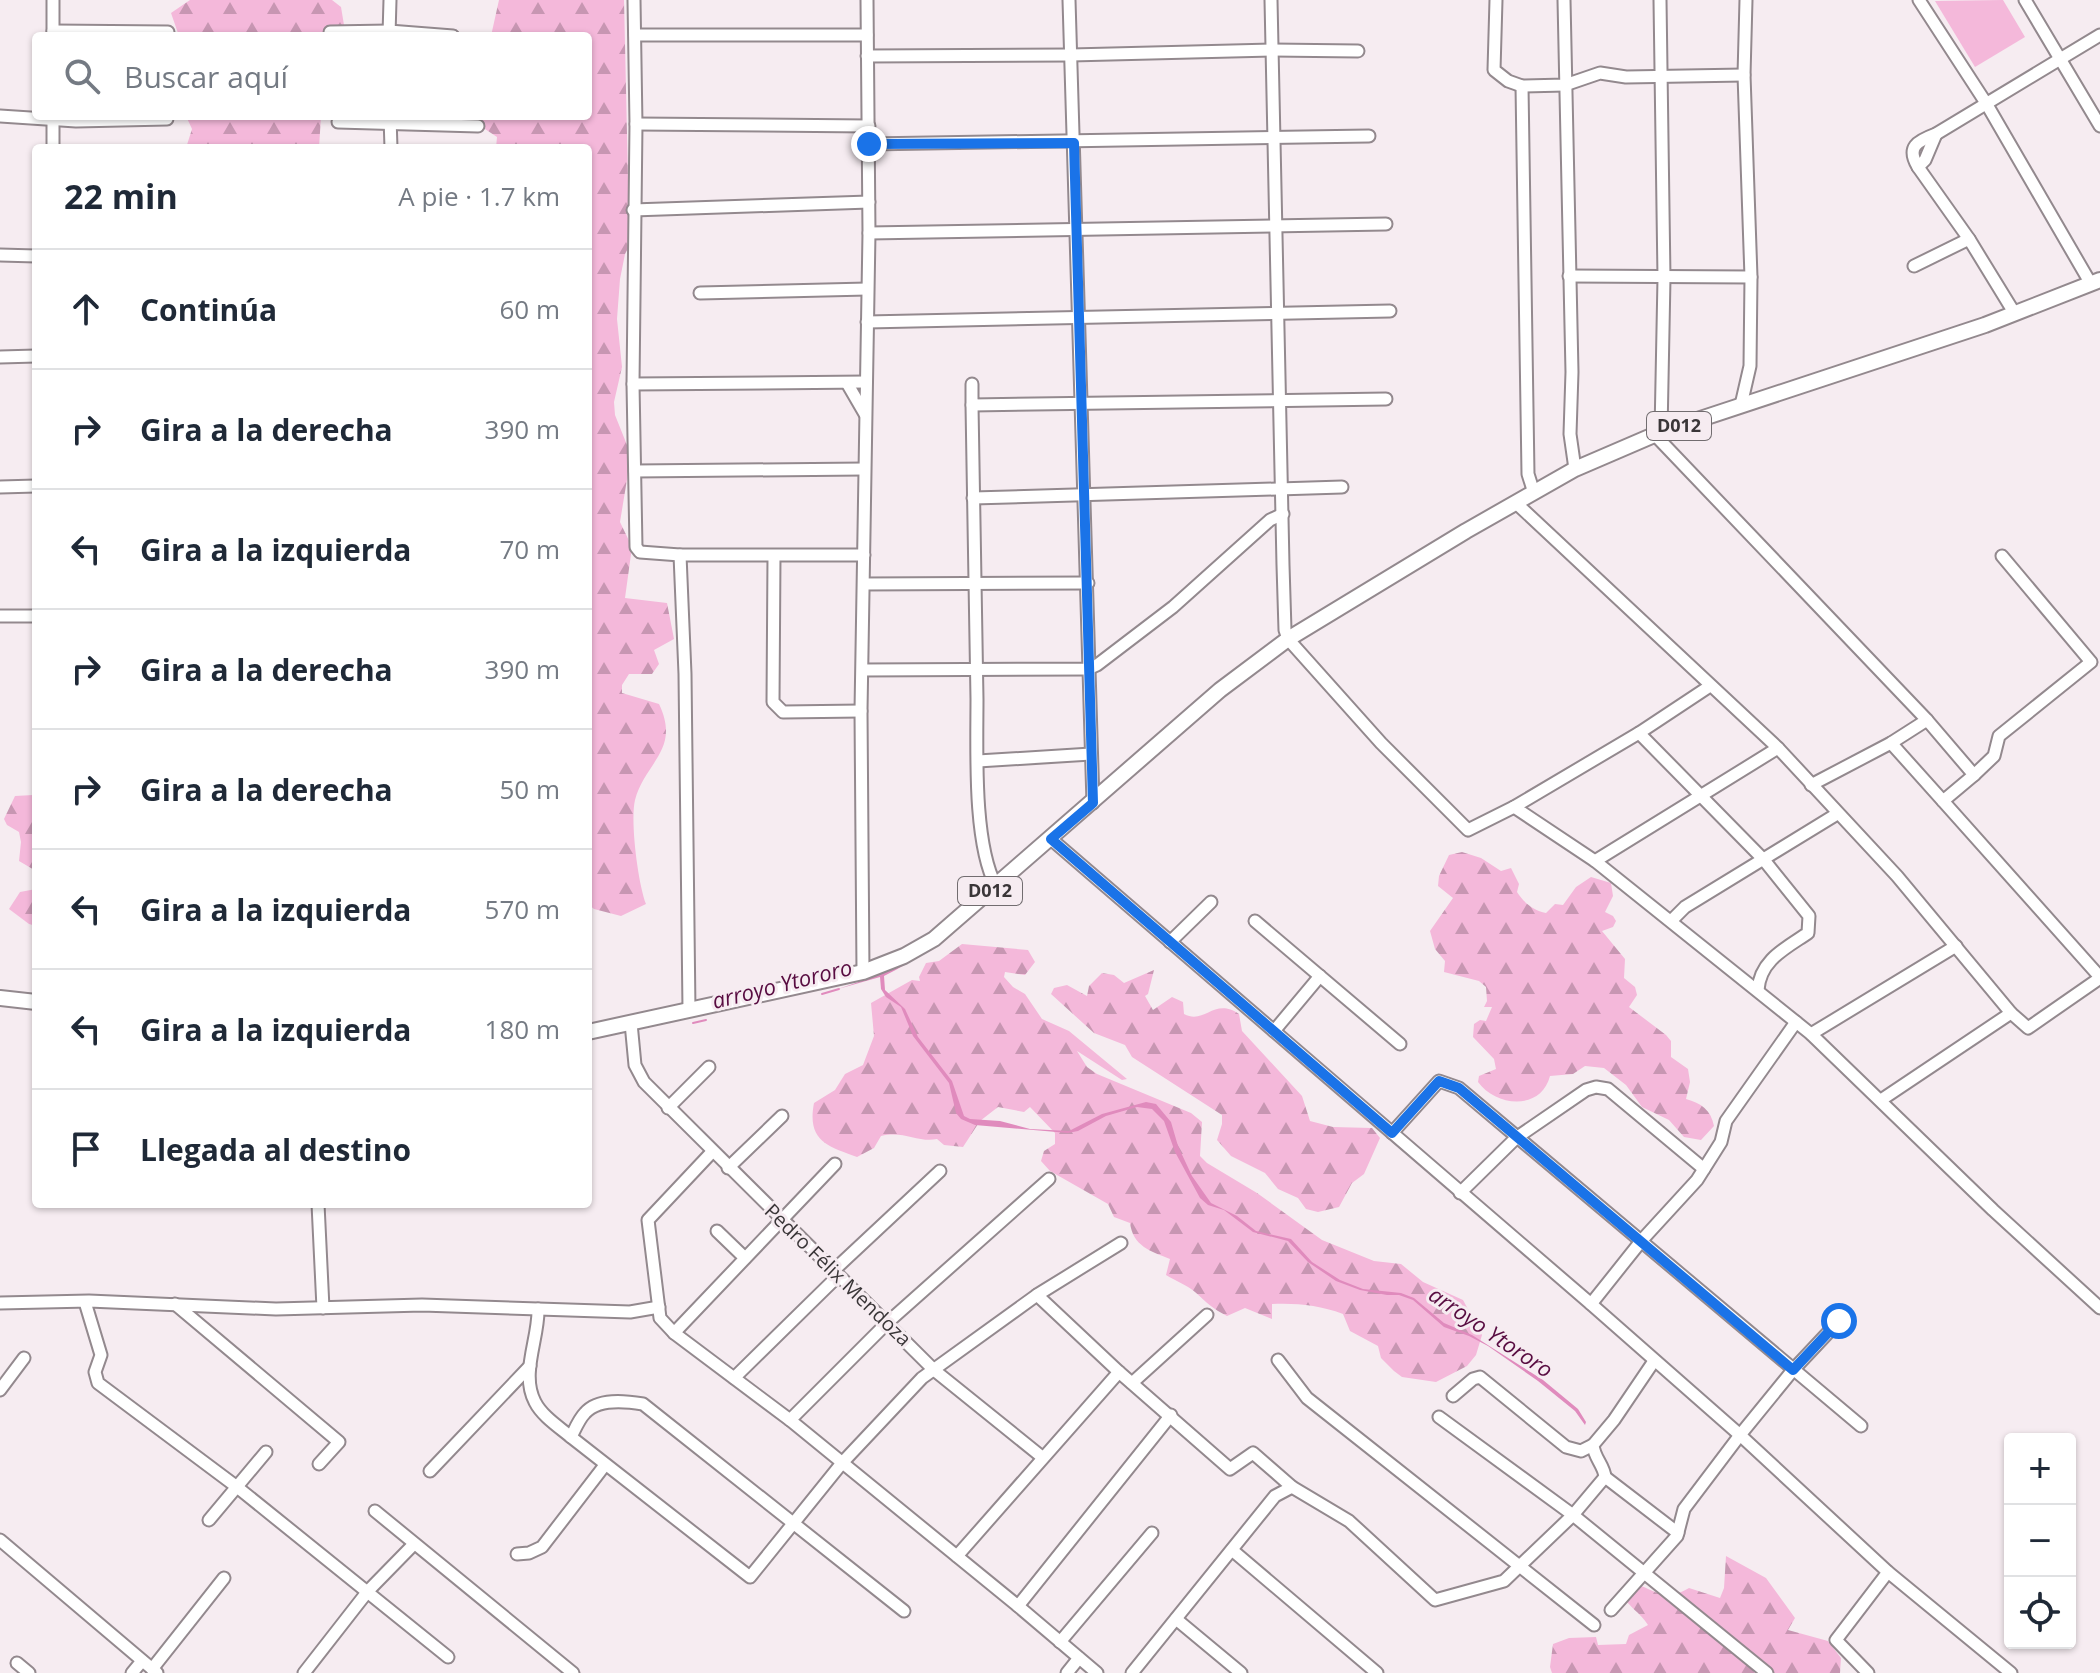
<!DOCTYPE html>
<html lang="es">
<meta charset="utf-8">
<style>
:root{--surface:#fff;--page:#f2f2f3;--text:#1f2937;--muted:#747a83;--line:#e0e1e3}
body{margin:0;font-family:"Open Sans",sans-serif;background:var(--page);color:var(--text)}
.controls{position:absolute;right:24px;bottom:24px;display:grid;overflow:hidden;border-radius:8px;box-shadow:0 2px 6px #0004}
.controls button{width:72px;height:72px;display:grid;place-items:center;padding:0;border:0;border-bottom:2px solid var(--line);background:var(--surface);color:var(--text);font:40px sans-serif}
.stop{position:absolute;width:24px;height:24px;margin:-18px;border:6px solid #1a73e8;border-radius:50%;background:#fff}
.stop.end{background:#1a73e8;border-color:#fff;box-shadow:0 2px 8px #0008}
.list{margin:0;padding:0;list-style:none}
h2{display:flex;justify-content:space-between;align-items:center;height:104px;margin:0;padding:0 32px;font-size:34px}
h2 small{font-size:26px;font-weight:400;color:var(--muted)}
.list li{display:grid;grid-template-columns:52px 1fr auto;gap:24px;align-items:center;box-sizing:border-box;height:120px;padding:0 32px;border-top:2px solid var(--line)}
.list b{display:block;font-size:30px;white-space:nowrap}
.list em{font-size:26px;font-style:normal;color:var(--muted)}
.icon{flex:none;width:44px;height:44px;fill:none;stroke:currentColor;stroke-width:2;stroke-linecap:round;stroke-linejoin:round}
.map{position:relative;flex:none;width:2100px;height:1673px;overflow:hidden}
.search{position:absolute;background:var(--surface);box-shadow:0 2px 6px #0004;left:32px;top:32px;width:560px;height:88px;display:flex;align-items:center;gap:20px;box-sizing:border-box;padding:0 28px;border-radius:8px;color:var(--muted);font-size:30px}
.panel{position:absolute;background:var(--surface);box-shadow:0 2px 6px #0004;left:32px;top:144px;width:560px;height:1064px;border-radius:8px}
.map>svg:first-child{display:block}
</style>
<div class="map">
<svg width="2100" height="1673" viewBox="0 0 2100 1673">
<defs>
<pattern id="forest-firs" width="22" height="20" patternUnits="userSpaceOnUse" patternTransform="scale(2)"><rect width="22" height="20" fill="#f4b8da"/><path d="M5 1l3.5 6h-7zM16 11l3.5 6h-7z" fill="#c796b2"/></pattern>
</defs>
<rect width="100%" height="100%" fill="#f6ecf1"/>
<!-- forest -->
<g fill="url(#forest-firs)">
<polygon points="190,0 332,0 341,7 344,25 338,36 179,36 171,13"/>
<path d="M499 0H624L628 179 635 235 625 254 620 279 617 319 622 367 614 402 615 415 631 455 620 522 632 547 625 598 667 603 674 639 654 650 659 664 652 674H629L622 685V693L659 704C681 750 645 762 635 800 630 821 638 883 646 904L621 916 594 909 588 904V148H496L497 137 467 117 440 116H588V36H491Z"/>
<polygon points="186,116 321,116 319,148 186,148 192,129"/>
<polygon points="36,789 36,871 19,861 21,842 19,832 7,825 4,819 15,796 33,795"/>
<path d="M1462 852 1481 858 1501 871 1511 868 1519 884 1517 892C1524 903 1533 910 1546 913L1555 904 1563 905 1576 887 1591 877 1611 883 1613 896 1605 912 1613 916 1616 921 1613 927 1602 931 1625 959 1624 978 1635 987 1637 995 1629 1007 1666 1035 1671 1041V1057L1688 1069 1690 1082 1686 1099C1701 1103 1711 1110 1714 1126L1701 1140 1684 1137 1669 1120 1642 1107 1626 1085 1604 1068 1585 1066 1573 1074 1550 1076C1541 1111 1496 1107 1478 1082L1479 1076 1496 1069 1494 1059 1473 1037 1474 1024 1480 1020 1486 1021 1492 1007H1484L1487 1001 1486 987 1479 981 1444 972 1445 961 1435 949 1430 931 1453 898 1438 886 1439 876 1449 855Z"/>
<polygon points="36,889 36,926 29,924 9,909 20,892"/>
<path d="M962 944 1028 950 1035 962 1025 975 1005 972 1004 977 1013 987 1025 994 1042 1019 1069 1031 1127 1079 1122 1080 1077 1051 1087 1067 1097 1074 1191 1113 1202 1122 1200 1156 1207 1163 1257 1193 1322 1240 1374 1261 1401 1264 1423 1282 1463 1300 1482 1335 1476 1355 1467 1366 1436 1382 1402 1377 1394 1371 1381 1358 1378 1346 1350 1331 1343 1314C1319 1305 1297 1303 1272 1304V1319L1245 1308 1227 1316C1213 1309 1206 1302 1195 1292 1187 1285 1176 1281 1166 1275L1170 1259C1150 1251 1133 1246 1130 1223L1114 1217 1108 1204 1050 1171 1041 1161 1044 1151 1055 1144V1133L1030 1107 1024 1112 998 1107 980 1121 963 1147 944 1145 937 1139C919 1143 903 1130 881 1136L874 1148 857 1157C826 1146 807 1140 814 1103L835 1090 845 1074 863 1065 874 1036 871 1003 912 980 920 981 919 977 926 963 939 961Z"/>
<path d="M1154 970 1148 994 1145 996 1153 1010 1172 997 1183 1002 1184 1014C1205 1025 1214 997 1239 1014L1242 1031 1302 1096 1310 1121 1333 1127 1372 1128 1380 1138 1364 1174 1352 1183 1339 1207 1318 1212 1306 1209 1298 1198 1278 1189 1265 1173 1231 1156 1217 1140 1222 1124V1115L1132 1057 1125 1045 1094 1033 1051 994 1054 988 1067 985 1087 996 1089 986 1102 973 1114 975 1124 983Z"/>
<path d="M1726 1556 1766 1578 1795 1618 1788 1630 1828 1641 1841 1658 1840 1673H1552L1550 1667 1553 1644 1569 1638 1596 1637 1598 1645 1626 1644 1629 1635 1648 1625C1640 1612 1628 1607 1621 1593L1625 1583C1652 1583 1658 1606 1689 1588L1720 1598 1724 1588Z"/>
</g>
<!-- garden -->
<polygon fill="#f4b8da" points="2003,0 2025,37 1975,67 1935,1"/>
<!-- water -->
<path fill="#e08bbd" d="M972 914 974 915C945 939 917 960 884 976L885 990 905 1009 918 1037 952 1081 964 1116 970 1119 1000 1121 1030 1129 1069 1131 1102 1114 1146 1102 1156 1104 1171 1122 1178 1146 1192 1176 1211 1203 1237 1216 1256 1231 1291 1239 1312 1262 1340 1280 1363 1289 1401 1293 1414 1298 1444 1323 1472 1335 1543 1380 1578 1409 1586 1422 1585 1425 1575 1411 1538 1381 1488 1346 1469 1336 1444 1327 1413 1300 1399 1295H1387L1360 1290 1336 1281 1308 1262 1288 1241 1253 1232 1224 1210 1208 1205 1200 1198 1175 1152 1164 1121 1152 1109 1137 1107 1106 1116 1078 1131 1068 1133 975 1125 961 1119 956 1113 949 1083 913 1036 901 1007 886 997 881 989 880 977 838 989C896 970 926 954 972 914Z"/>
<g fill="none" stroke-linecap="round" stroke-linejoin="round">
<!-- stream -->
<g stroke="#e08bbd" stroke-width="2">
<polyline points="822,994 839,989"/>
<polyline points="693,1023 706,1020"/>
</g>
<!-- minor casing -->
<g stroke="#93898e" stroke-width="15">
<g id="minor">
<polyline points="634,0 636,124 633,384 636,547 640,552 680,555 864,555"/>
<polyline points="1069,0 1093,803"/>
<polyline points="1271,0 1283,565 1285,630 1288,639 1381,743 1468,830 1514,807 1639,733"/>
<polyline points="1496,0 1494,70 1508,81 1522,86 1565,85 1600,73 1626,77 1744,75"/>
<polyline points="1564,0 1572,372 1570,434 1575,469"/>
<polyline points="1660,0 1664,278 1661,432"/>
<polyline points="1919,0 1986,103 2091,284"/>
<polyline points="2025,0 2100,126"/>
<polyline points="53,31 168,32"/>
<polyline points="330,32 389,31 453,36"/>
<polyline points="53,35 53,0"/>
<polyline points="389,35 390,0"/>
<polyline points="635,35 867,35"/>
<polyline points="867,56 1071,55 1272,50 1358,51"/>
<polyline points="1522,86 1528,474 1534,493"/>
<polyline points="0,116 76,121 167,119"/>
<polyline points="390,117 391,148"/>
<polyline points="338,122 478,126"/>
<polyline points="636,124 869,126"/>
<polyline points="869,144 1369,136"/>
<polyline points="53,148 53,116"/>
<polyline points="1918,167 1925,160 1936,134"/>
<polyline points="633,210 869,202"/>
<polyline points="869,233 1386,224"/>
<polyline points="0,255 36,256"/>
<polyline points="1914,266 1969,239"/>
<polyline points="1569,276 1751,277"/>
<polyline points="700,293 867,289"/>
<path d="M2015 314 1969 239 1918 167C1906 147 1917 141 1936 134L2100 35"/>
<polyline points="867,322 1390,311"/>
<polyline points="0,357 36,356"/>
<polyline points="847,383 865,414"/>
<polyline points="633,384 866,382"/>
<polyline points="972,384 972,405 1386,399"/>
<path d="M972 405C973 503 975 601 977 699 977 750 973 843 996 886"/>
<polyline points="1741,405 1750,366 1751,277 1744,75 1746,0"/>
<polyline points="1655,435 1927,720 1891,743 1811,785"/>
<polyline points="635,471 864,469"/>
<polyline points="0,487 36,486"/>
<polyline points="973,498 1342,487"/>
<polyline points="1516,503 1778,748 1897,876 2011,1013 1881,1100"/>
<polyline points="680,555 685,674 689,1010"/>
<polyline points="774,556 773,702 783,712 861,711"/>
<polyline points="864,584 1088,583"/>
<polyline points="0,616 36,616"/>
<polyline points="863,670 1088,669 1097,665 1173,607 1270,520 1283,514"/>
<path d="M1710 686 1639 733 1764 860 1809 916 1808 933C1786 948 1760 960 1758 990"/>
<polyline points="1891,743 1943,801 1974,775 1927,720"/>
<polyline points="978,761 1091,754"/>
<polyline points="1974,775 1994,756 1999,736 2091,662 2002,556"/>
<polyline points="1943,801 2100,977"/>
<polyline points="1514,807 1595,861 1811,1034 1993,1210 2100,1308"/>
<polyline points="1051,839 1591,1304 1740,1435 1888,1572 2011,1673"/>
<polyline points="1595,861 1778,748"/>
<polyline points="1672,920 1685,907 1837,814"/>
<polyline points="1255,921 1400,1044"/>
<polyline points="1170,942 1211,902"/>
<polyline points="863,972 861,711 869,233 867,0"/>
<polyline points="2011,1013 2028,1028 2100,978"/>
<polyline points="631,1023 635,1065 644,1082 934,1370 1042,1457"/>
<polyline points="1274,1031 1320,976"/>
<polyline points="1811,1034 1956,946"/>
<polyline points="668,1108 709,1067"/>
<polyline points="1392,1133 1439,1081 1459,1088 1861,1426"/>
<polyline points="712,1152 648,1220 660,1318 674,1333 790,1420 1018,1606 1097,1673"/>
<polyline points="728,1168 782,1116"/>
<polyline points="1460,1193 1516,1138 1586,1090 1596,1087 1608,1089 1704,1169"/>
<polyline points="318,1204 323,1308"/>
<polyline points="717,1231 745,1258"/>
<polyline points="833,1271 940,1171"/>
<path d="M1037 1295 1119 1372 1230 1469 1253 1453 1292 1487 1349 1521 1435 1600 1504 1581 1573 1515 1605 1477C1604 1465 1594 1458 1593 1445L1614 1420 1654 1361"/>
<polyline points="85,1302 101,1355 95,1372 98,1383 237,1487 448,1657"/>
<polyline points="0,1303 89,1301 276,1309 422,1305 630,1312 659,1307"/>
<polyline points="175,1304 339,1442 319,1464"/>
<polyline points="1591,1304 1642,1240 1697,1180 1721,1142 1726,1121 1796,1022"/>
<path d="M538 1309C539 1338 520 1374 535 1402 542 1416 559 1427 571 1437 575 1429 579 1419 585 1413 598 1398 625 1401 643 1404L904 1611"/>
<polyline points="674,1333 835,1164"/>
<polyline points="1278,1360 1307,1398 1594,1625"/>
<polyline points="734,1378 838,1276"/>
<polyline points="1132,1383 1207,1315"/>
<polyline points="0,1390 24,1358"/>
<polyline points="1453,1396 1473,1379 1480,1377 1566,1447 1581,1451 1593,1445"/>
<polyline points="1439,1417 1573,1515 1767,1673"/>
<polyline points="790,1420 887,1323 1049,1179"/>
<polyline points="571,1437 750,1577 842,1463 922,1378 1037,1295 1121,1243"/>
<polyline points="430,1471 530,1366"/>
<polyline points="1605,1477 1678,1533"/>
<polyline points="375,1511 573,1673"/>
<polyline points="209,1520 266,1452"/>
<polyline points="0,1540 157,1673"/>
<polyline points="1232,1550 1377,1673"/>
<polyline points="517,1554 529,1553 542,1547 605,1465"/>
<polyline points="957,1556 1119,1372"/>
<polyline points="1018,1606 1171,1415"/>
<polyline points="1611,1610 1677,1536 1684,1509 1740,1435 1793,1370 1839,1321"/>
<polyline points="1176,1619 1241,1673"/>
<polyline points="1060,1642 1152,1533"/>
<polyline points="17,1663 29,1673"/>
<polyline points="152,1669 224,1578"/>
<polyline points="132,1673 142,1661"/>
<polyline points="304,1673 368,1591 414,1544"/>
<polyline points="1067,1673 1079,1658"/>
<polyline points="1132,1673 1275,1496 1292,1487"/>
<polyline points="1868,1673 1836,1640 1888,1572"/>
</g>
</g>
<!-- major casing -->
<g stroke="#93898e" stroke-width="18">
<g id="major">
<polyline points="0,998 36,1002"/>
<polyline points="588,1032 863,972 904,956 934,939 1220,690 1288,639 1466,531 1575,469 1661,432 1985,325 2100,280"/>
</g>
</g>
<!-- minor -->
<use href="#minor" stroke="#fff" stroke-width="11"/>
<!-- major -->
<use href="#major" stroke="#fff" stroke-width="14"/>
</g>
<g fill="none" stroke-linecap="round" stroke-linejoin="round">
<!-- route -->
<polyline stroke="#1a73e8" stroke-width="10" points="869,144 1074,143 1093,803 1051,839 1392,1133 1439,1081 1459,1088 1793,1370 1839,1321"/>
</g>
<g text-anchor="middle" stroke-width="6" stroke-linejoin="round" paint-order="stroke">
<!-- shield labels -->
<g fill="#f6ecf1" stroke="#726d70" stroke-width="2">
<rect x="1647" y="412" width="64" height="28" rx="6"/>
<rect x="958" y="877" width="64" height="28" rx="6"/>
</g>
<g font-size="18" font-weight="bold" fill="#3a3638">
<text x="1679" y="432">D012</text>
<text x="990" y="897">D012</text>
</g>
<!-- street labels -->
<g font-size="20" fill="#3a3638" stroke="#f6ecf1">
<text transform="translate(838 1275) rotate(44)" y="7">Pedro Félix Mendoza</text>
</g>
<!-- water labels -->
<g font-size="22" font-style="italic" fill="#580c41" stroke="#f6ecf1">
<text transform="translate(782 984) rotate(-14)" y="8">arroyo Ytororo</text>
<text transform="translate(1491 1332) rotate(34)" y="8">arroyo Ytororo</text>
</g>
</g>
</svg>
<div class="controls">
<button>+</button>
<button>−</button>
<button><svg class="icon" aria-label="locate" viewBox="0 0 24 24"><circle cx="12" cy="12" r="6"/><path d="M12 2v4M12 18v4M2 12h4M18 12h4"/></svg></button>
</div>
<div class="stop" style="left:1839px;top:1321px"></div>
<div class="stop end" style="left:869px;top:144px"></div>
<div class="search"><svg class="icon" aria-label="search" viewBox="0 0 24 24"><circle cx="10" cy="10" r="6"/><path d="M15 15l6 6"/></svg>Buscar aquí</div>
<section class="panel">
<h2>22 min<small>A pie · 1.7 km</small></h2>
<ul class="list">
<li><svg class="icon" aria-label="ahead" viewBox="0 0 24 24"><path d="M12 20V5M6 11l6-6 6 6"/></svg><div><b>Continúa</b></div><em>60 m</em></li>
<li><svg class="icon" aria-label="right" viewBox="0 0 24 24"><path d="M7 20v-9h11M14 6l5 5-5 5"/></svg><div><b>Gira a la derecha</b></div><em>390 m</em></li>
<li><svg class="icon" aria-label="left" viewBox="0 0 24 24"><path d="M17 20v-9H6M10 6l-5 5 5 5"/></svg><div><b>Gira a la izquierda</b></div><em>70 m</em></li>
<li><svg class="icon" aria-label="right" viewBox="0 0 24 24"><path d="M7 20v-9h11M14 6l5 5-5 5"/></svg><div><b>Gira a la derecha</b></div><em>390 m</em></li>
<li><svg class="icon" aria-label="right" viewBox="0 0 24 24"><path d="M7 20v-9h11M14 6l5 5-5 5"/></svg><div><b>Gira a la derecha</b></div><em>50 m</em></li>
<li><svg class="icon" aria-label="left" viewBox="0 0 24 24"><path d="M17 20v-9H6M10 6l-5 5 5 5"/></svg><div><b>Gira a la izquierda</b></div><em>570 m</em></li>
<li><svg class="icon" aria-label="left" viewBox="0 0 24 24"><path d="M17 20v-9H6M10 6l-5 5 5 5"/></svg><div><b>Gira a la izquierda</b></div><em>180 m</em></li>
<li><svg class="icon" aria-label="arrive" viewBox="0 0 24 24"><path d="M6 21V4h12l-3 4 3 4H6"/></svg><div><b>Llegada al destino</b></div></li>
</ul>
</section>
</div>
